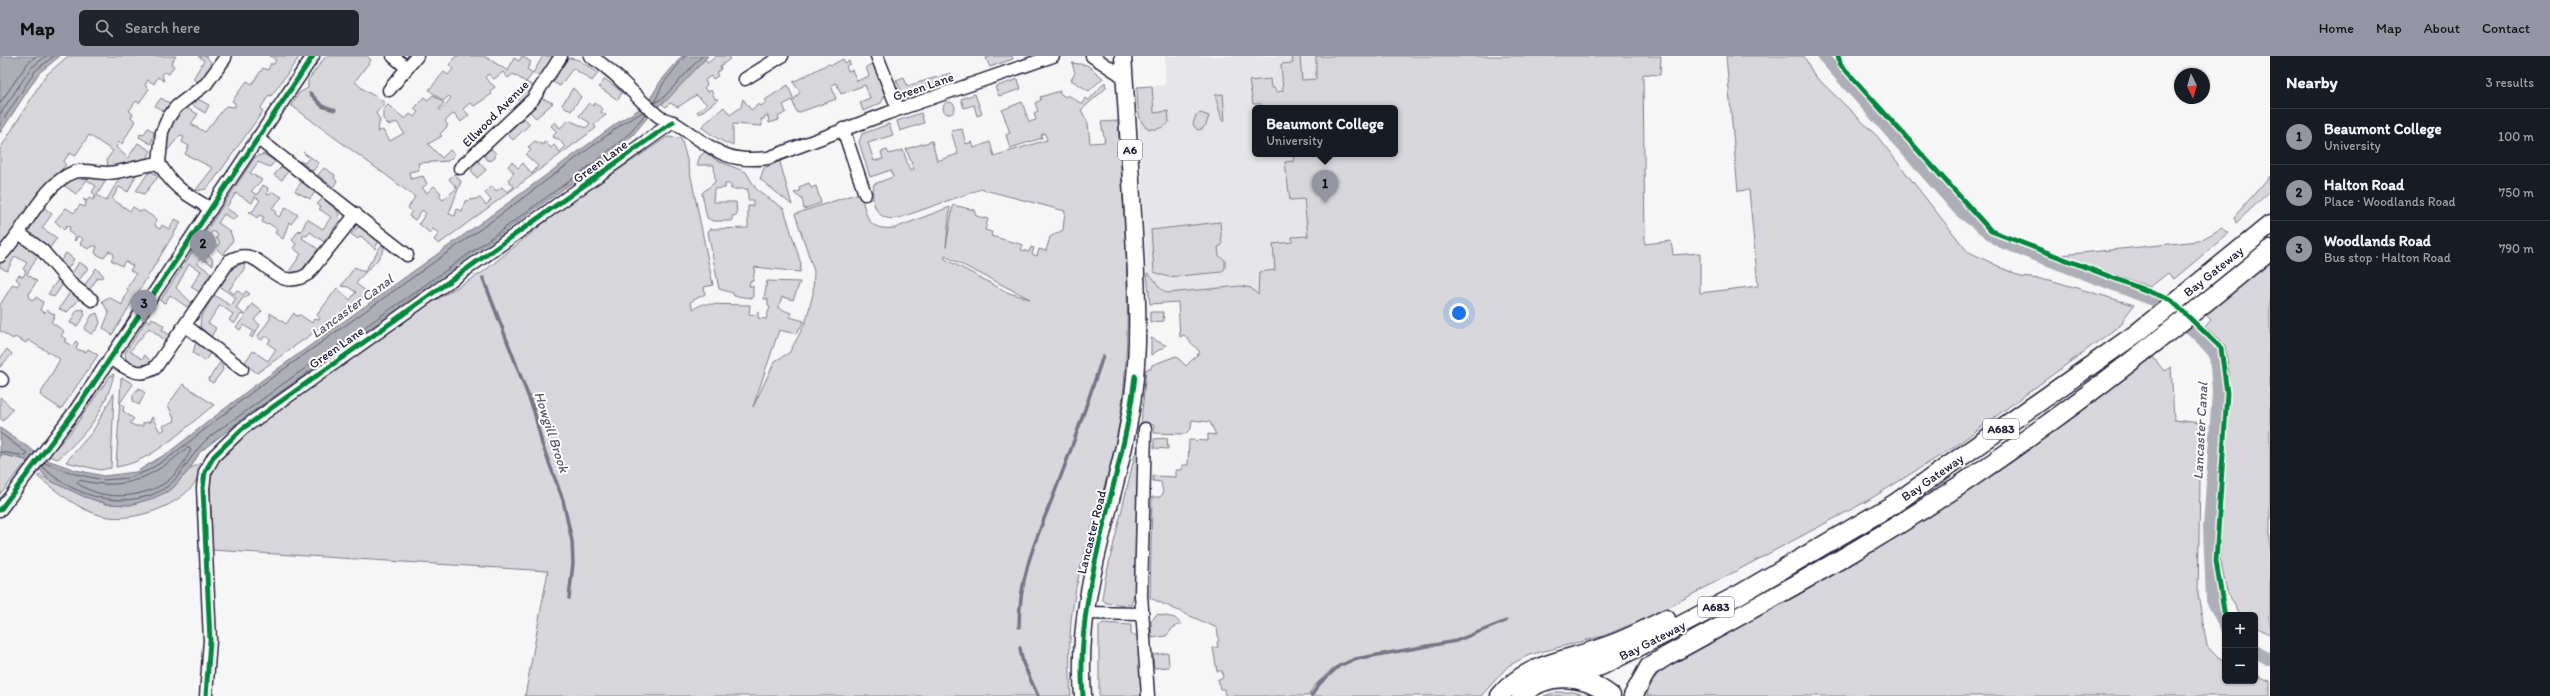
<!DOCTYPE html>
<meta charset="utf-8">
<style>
:root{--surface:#171b24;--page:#20242c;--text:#f1f3f6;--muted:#9ea1a6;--line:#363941;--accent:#9495a2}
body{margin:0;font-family:Itim,sans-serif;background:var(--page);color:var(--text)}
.controls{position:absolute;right:12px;bottom:12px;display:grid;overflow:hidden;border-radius:6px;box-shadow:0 1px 3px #0004}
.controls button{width:36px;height:36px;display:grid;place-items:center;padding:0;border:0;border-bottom:1px solid var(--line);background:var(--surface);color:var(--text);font:20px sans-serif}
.compass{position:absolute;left:2174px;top:12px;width:36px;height:36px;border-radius:50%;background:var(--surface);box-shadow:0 1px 3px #0004;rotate:175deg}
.you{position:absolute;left:1459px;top:257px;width:14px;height:14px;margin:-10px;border:3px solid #fff;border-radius:50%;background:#1a73e8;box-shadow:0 0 0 6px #1a73e833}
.badge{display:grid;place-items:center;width:26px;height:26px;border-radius:50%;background:var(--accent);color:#111;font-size:13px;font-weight:700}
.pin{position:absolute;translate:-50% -33px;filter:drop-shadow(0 1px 2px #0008)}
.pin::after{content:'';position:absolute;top:21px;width:14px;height:12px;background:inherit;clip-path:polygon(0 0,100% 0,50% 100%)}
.popup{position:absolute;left:1252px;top:49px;width:146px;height:52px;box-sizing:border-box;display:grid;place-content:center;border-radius:6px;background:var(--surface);filter:drop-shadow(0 1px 3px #0005);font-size:13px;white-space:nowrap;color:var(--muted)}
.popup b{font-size:15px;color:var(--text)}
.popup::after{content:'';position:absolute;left:50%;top:100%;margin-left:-8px;border:8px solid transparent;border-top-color:var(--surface)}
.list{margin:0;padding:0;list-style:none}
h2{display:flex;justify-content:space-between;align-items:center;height:52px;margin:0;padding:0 16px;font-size:17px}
h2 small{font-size:13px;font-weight:400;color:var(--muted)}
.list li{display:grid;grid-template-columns:26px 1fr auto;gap:12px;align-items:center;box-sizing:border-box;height:56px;padding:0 16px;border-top:1px solid var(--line)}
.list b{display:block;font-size:15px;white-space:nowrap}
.list p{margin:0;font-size:13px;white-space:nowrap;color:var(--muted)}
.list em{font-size:13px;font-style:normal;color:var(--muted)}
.icon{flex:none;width:22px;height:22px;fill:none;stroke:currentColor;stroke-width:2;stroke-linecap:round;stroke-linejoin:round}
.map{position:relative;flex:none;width:2270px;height:640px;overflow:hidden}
header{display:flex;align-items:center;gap:24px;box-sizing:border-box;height:56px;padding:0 20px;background:var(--accent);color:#111}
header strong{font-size:19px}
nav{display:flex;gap:22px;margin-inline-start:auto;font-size:14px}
.search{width:280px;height:36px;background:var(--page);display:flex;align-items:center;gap:10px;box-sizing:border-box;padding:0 14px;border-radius:6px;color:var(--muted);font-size:15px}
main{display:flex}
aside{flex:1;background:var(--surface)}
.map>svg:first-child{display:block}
</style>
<header>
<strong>Map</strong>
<div class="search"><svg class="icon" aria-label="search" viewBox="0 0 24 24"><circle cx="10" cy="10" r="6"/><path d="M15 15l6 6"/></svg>Search here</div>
<nav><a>Home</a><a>Map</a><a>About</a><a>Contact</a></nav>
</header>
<main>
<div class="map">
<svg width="2270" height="640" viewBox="0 0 2270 640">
<rect width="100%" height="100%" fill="#f6f6f7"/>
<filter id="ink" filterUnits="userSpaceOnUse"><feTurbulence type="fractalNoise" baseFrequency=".025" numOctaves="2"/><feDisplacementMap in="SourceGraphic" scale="8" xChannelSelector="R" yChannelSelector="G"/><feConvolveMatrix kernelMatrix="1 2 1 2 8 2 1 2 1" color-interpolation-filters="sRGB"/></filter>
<g filter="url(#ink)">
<!-- built -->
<path fill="#e6e6e9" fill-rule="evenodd" d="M1165 0H1488L1491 41 1259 239 1251 232 1241 230 1169 237 1161 234 1152 220 1147 217 1137 31 1165 29ZM1255 52H1395V98H1255Z"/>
<!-- green -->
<g fill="#d7d7db" stroke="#7c7c8b" fill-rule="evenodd">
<polygon points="68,0 176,0 171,8 174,10 169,18 165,16 162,19 164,25 158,21 154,28 148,24 145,29 149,33 139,47 136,45 129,55 133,58 131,61 135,65 122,88 119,86 116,91 128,102 138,87 151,95 147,102 108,113 107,103 113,95 89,79 75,100 70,97 63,106 66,109 41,134 0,194 0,93 45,20"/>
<polygon points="198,0 206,0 213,9 201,28 193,23 204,4"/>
<polygon points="270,0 300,0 271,40 269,39 260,53 263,55 214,124 206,133 195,135 213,112 185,98 189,90 182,86 184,81 180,79 167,95 166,77 171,66 184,51 198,58 191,68 205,76 226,50 235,51 235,47 232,45 247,25 252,28 263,12 268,14 271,7 273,9 276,4"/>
<path d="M326 0H367L371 4 355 25C362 35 375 39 385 47L376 57 380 64 377 76 383 74 390 85 404 77 397 66 389 69 383 63V54L388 49 405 63 410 58 414 61 418 56 414 53 424 41 428 44 433 39 444 47 439 53 441 54 451 42 449 40 443 45 429 34 444 16 448 19 453 13 449 9 456 0H484L508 15 514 2 519 5 522 0 531 6 527 13 533 17 543 0H553L541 21 533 17 526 26 535 31 521 46 514 40 523 32 526 26 513 18 508 22 503 16 494 23 488 18 485 22 495 31 490 35 492 38 474 50 470 47 463 53 469 59 461 66 454 57 445 65 448 70 440 78 442 80 428 88 442 102 450 94 455 99 448 105 418 107 419 114 409 116 411 123 423 120 427 128 422 132 427 137 434 130 441 137 439 140 443 144 457 132 449 123 454 118 461 125 449 158 455 160 457 153 462 155 465 145 480 142 486 149 491 144 485 137 492 130 496 135 502 131 507 136 514 131 508 124 514 117 508 110 512 106 518 112 523 107 532 118 538 110 526 99 531 94 528 91 535 85 543 89 544 85 551 92 554 89 560 96 565 91 559 83 552 81 557 76 551 70 555 66 560 72 569 64 586 72 590 67 579 60 589 47 593 50 595 47 603 53 601 56 606 59 594 68 596 72 439 188 434 184 439 177 433 173 430 177 419 168 426 157 422 154 415 164 409 160 412 155 408 152 415 141C374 109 332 81 291 49L299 37 308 32V24Z"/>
<polygon points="716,0 729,0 730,3 720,10 721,13 716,17 718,20 713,23 711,20 705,24 707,29 704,32 708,36 711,34 715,43 718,43 716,45 699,58 697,56 707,48 696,39 678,51 670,47 666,51 662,48 705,3 708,7"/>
<polygon points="992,0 1012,0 1013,3 990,11 986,2"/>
<path d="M1292 0H1300L1302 24 1316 23V0H1661L1660 19 1643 18 1645 188 1671 185 1673 199 1700 197V237L1758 230 1749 134 1738 135 1726 0H1804L1814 19 1877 80 1967 195 2021 221 2050 224 2134 249 2122 265 2123 267 1954 391 1867 445 1650 561 1603 580 1529 599 1508 610 1481 640H1312L1334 611 1314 630 1308 640H1228L1225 639 1224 633H1220L1218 623 1223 622 1222 615H1217L1213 592 1218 591 1217 586 1219 585 1217 572 1150 542 1152 441H1160L1163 438 1161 426 1153 425V420L1176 421V414H1182V409H1188L1189 384 1208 385V378L1216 379 1210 366 1192 364 1191 372 1185 378 1154 377V369L1141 368 1146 313H1151L1152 309 1176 300 1186 310 1200 296 1184 279 1180 281 1178 246 1150 248 1147 217C1156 221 1157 234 1168 237L1241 230 1251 232 1258 239 1259 216 1275 214 1273 188 1292 186V181L1308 180 1304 143 1290 144 1285 106 1294 105 1293 98H1395V52H1263L1261 48H1253L1249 25 1270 23 1271 32H1275L1276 36 1283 35 1281 8 1293 7Z"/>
<polygon points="570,2 579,4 598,17 592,25 573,12 560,30 553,26 566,5"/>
<polygon points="843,3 845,7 849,5 850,8 846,10 848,15 852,14 857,25 869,20 866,11 873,8 885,39 881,47 863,55 860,46 870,42 865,29 841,38 836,27 831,29 836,43 797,57 792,44 783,49 786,56 778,61 779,64 769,67 768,60 765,60 764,63 761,63 762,70 733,68 733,90 718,83 701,71 724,51 730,59 741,51 743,43 751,54 759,48 761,50 767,46 765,44 788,29 794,44 800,36 793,26 828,8 832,9"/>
<polygon points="1072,7 1087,9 1103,22 1089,35 1071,24 1075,17"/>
<polygon points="951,17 953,23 909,38 902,36 896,24 904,21 907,30"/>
<polygon points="605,23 622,36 618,44 599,31"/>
<polygon points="1018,23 1021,33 999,40 995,31"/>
<path d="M1105 26 1106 32 1081 54 1088 67 1090 87 1105 86 1101 66 1118 65C1124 166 1135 268 1119 369 1109 432 1080 492 1072 556 1069 583 1069 612 1071 640H525L548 515 212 494 210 423 220 400 237 384 287 345 417 255 483 216 560 154 667 81 681 82 689 111 713 229 704 231 705 238 690 246 693 253 703 248 750 249 749 258 755 259 758 256V262L766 263 770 251 768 250V243H764L767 225 800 226 793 244 782 241 778 252 791 257 790 261 804 265 796 278 779 274 753 351 775 305 789 297 798 281 806 265 813 238 814 215 795 158 855 138 861 139C867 161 867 175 895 172L950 151 946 191 953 149 974 154 976 160 988 163 985 174 992 176 991 180 1023 189 1021 194 1029 196 1031 191 1034 192 1032 198 1037 200 1039 193 1046 195 1050 181 1063 174 1065 155 981 133 899 162C876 167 870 146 874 128L893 121 891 114 870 121 859 86 862 78 889 68 893 79 868 87 874 105 883 103 881 96 887 94 889 98 903 94 910 115 914 113 906 93 932 85 937 105 958 98 951 75 962 73 966 88 972 86 974 92 990 86 994 100 1047 84 1045 77 1041 79 1042 82 1010 92 1006 79 1010 77 1002 54 1022 46 1029 66 1036 64 1034 57 1038 55 1035 47 1041 44 1040 41 1060 35 1059 37 1066 41 1068 39 1082 48 1085 42 1089 44ZM945 200 1030 243 1009 237 945 203Z"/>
<path d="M1152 30 1154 57 1168 55 1169 66C1167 70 1161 72 1156 73 1135 76 1138 44 1137 31Z"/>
<polygon points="573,32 581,41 571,55 562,49"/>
<polygon points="975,38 982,58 977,60 974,49 964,52 961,43"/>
<polygon points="1223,38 1225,64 1222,64 1215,39"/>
<polygon points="161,42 172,49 167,57 155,50"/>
<polygon points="196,42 209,49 205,57 189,47"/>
<polygon points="541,42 553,47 536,62 529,55"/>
<circle cx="949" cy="52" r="6"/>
<polygon points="921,57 924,67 900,75 897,65"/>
<polygon points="1201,57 1209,60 1206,69 1202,73 1197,74 1193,68 1196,59"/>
<polygon points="523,61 530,68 513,84 506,77"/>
<polygon points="148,72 154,76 151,88 139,81 140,78 143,79"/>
<circle cx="490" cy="99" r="5.5"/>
<polygon points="303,96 319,107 313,115 299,105 305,107 309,102"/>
<polygon points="705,96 718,105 746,116 756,133 784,153 801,208 800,216 755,211 753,225 750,225 749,230 753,230 753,242 734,240 733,237 719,233 708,176 710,173 748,172 748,150 753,150 753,144 748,144 748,133 731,133 731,128 725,128 725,132 714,133 713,146 736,146 737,159 732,160 732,165 713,165 707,162 702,137 715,126 714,109 697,109 700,100"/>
<polygon points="264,98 275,105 270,111 258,106 250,117 262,124 251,135 257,139 263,129 268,132 267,138 269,139 273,136 282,141 272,152 276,155 275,158 279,161 286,151 298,159 291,168 289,166 283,183 275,177 277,173 268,167 267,169 262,166 264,161 259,159 257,162 249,156 253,155 260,144 255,141 252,147 236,137 226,152 238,160 233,164 224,158 218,167 230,175 233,184 223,199 216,192 220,186 216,182 218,179 213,175 201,189 201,193 212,202 213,209 201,202 197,207 211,217 199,236 191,231 201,215 189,208 176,232 191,246 187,251 170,239 165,247 160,245 255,101"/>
<polygon points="477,104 486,114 477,122 471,114"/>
<polygon points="780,105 781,110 792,149 760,123 764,112"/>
<polygon points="282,110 288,115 282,124 274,119"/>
<polygon points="324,112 335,119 334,122 337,125 333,131 318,119"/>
<polygon points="130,116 131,119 136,119 128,136 119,131 112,143 130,155 133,151 141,156 143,154 156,163 155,170 160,173 162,169 169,173 175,163 181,166 112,279 103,272 109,257 102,245 109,241 122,249 128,234 127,232 136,218 130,214 133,210 125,205 122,210 111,204 114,198 109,195 103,202 95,197 97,190 93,190 88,193 80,188 83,183 78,180 75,185 74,184 76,181 69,176 70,171 67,170 64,174 55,165 66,152 74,157 80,149 85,151 86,146 83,143 87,145 89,142 93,144 96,139 92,136 96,130 87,124 76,138 62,128 81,119 108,121 97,139 106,145 122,118"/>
<polygon points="153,116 158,121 144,138 136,135 148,117"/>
<polygon points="2270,120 2270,135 2236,167 2234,161"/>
<polygon points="302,125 315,136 310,143 295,135"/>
<polygon points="809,127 811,132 816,130 821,147 804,153 802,143 794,137 800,135 799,131"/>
<polygon points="323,142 338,155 340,164 324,186 310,176 307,180 304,179 302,182 318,193 301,215 288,217 301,198 293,192 296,188 292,184 299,174 301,176 307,163 323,173 331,161 319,153 321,151 317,148"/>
<polygon points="42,150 52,158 42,172 57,182 49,193 28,178 30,168"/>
<polygon points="1220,166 1222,189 1218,191 1219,200 1225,204 1225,212 1222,216 1168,221 1154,216 1151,174"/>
<polygon points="358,171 362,171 379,184 375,193 361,180 358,183 351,178"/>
<polygon points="2222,172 2229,177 2174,223 2168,217 2150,231 2061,199 2199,185"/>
<polygon points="21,187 28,189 38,200 27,218 37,225 29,237 30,243 34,244 36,241 43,246 40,254 44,257 47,254 55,259 51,266 64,275 61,280 66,283 64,285 72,290 76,285 78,287 76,293 86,296 88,293 98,299 61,353 40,339 60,303 28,284 26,287 15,281 13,283 0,275 0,249 13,228 17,230 20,226 16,223 19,219 23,221 26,215 23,213 27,207 15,200 7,215 0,211 0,205"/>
<path d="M383 187 384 193C379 206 364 215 356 228L369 237 257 317 244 307 253 295 268 305 276 293 268 288 270 283 265 280 262 284 257 281 270 263V257L286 268 294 257 296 260 300 259 312 267 314 263 319 264 320 262 317 259 337 232 350 244 356 236 348 231 341 230 355 211 364 216Z"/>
<polygon points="66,197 74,203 67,214 59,207"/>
<polygon points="2270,204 2270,579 2255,570 2255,559 2240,559 2227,535 2220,502 2229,317 2225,289 2205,271 2211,264 2205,258"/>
<polygon points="79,206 88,212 77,227 70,221"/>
<polygon points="245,206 244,213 229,234 234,238 237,234 243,239 246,235 250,238 242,243 236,252 245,259 252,248 262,255 254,264 260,269 252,282 250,280 253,275 243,269 240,274 236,271 245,260 241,258 234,268 229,264 233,258 220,249 208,267 216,272 211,281 200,271 201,261 214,239 231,250 236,242 220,231 233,212"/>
<polygon points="96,212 104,220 101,222 98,221 90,233 86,234 83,232"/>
<polygon points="59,222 63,228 54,241 48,238"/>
<polygon points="72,233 82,241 67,256 59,253"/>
<polygon points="83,253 85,259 77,270 70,267 77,254"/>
<polygon points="1150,256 1163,256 1164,265 1150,266"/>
<polygon points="97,257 100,267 97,273 91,278 84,273 92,259"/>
<path d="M152 262 164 270 162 274 170 279 166 285 149 272 130 295 142 303 145 299 151 306C142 313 133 312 126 303L125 297 146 264 150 266Z"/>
<polygon points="1151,282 1165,289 1167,289 1151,299"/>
<polygon points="196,285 210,297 205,305 193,297"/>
<polygon points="7,293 12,298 0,311 0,303"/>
<path d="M2153 301 2164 315 2171 311 2174 364 2201 367 2198 538 2207 590 2218 602 2225 606V625H2255V619L2270 625V640H1647C1648 626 1660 616 1669 606L2043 382Z"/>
<polygon points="221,305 223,314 213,327 208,324"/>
<path d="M114 318C105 356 87 377 58 403L48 400 70 377 110 320Z"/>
<path d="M123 322 133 328 120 347 124 350 123 355 134 363 130 367 135 370H143V367L150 366 152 361 160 376 165 373 163 370 175 365 168 349 183 328 214 349C185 371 153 406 116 411L121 323Z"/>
<polygon points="139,332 145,337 139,349 133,345 133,339"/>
<polygon points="114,337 111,412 100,414 66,406 93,375"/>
<polygon points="0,341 13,353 3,365 0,362"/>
<polygon points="1139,382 1141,383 1137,538 1134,538 1131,549 1106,547 1102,543 1105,524"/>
<polygon points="1167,382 1168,393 1154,392 1154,383"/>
<polygon points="4,399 26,404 27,409 23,410 0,438 0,400"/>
<path d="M204 405C202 410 200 417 198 422 183 450 133 467 103 460 78 454 58 436 38 421L39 419 85 441 107 448 130 449 171 434 190 413Z"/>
<polygon points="1157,558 1175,562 1181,568 1174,571 1166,580 1152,582 1151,565"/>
<polygon points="1103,567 1131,569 1131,579 1139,579 1143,640 1099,640 1099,571"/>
<polygon points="1168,597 1169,611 1154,612 1153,599"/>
<polygon points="1556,636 1574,636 1587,640 1544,640"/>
</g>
<!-- water -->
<g fill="#aeaeb7" stroke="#767685">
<polygon points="0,0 60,0 39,17 0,77"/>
<polygon points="682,0 708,0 667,44 655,52 633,79 601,106 249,358 200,396 190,413 171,434 154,442 130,449 107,448 85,441 48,424 40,414 26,404 4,399 0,400 0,372 47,404 76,414 104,420 136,416 169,396 254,330 493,158 620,65 641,52 650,43 660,26"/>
</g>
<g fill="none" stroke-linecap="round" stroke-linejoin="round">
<!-- shore -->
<g stroke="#5a5a6d" stroke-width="1">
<polyline points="685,0 663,28 654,47 663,42 702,0"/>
<polyline points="0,47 27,8 36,0"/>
<polyline points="0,58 31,12 46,0"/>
<polyline points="0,69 35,15 54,0"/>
<polyline points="0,377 28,398 26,400 0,396"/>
<path d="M188 391 191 394C185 405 176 420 165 427 139 443 102 445 77 427L79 424C126 436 153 421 188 391Z"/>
<polyline points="44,407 75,418 103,424 129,422 149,414 171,400 256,333 496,162 622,68 643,56"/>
<path d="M42 410C70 438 113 452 151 439 176 430 182 413 197 394 208 379 229 367 245 356 291 321 340 288 388 255 459 206 529 154 599 103L631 76 645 58"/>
</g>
<!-- stream -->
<g stroke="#767685" stroke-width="3.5">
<polyline points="310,37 322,50 335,54"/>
<polyline points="483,222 534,355 542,388 563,444 572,485 573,507 569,542"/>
<path d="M1019 571C1019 515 1040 475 1059 425 1075 384 1089 342 1103 300"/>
<polyline points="1020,592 1023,607 1038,640"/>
<polyline points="1311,640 1319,628 1339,610 1355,603 1456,585 1506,565"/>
</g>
<!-- canal -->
<g stroke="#aeaeb7" stroke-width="12">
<polyline points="1823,0 1960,155 2001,186 2161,247 2198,279 2215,298 2218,336 2209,472 2212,544 2225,570"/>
<polyline points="2255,595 2270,604"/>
</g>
<!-- minor casing -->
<g stroke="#22223b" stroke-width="15">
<g id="minor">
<polyline points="393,0 407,12"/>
<path d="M590 0C618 17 633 39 657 59 662 64 670 64 676 68 711 90 723 108 768 102L888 57 1053 0"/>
<polyline points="877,0 898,53"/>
<polyline points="1092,0 1124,21"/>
<polyline points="745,23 782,0"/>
<polyline points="389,34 417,0"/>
<polyline points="843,73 865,138"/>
<polyline points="257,82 407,199"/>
<polyline points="159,107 162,76 168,62 176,51 206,28 225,2"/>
<path d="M159 107C174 133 186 138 211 153"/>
<polyline points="460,112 533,43 561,0"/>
<polyline points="20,178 42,194 72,229 92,244"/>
<path d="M0 200C24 177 42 128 74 116 85 113 97 117 108 117 124 116 142 109 159 107"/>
<polyline points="186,270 242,313"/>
<path d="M110 302C125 311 137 323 155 312L229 205C264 184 271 241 308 218L356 158"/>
<polyline points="0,322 2,324"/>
<polyline points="1145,373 1141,539 1148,640"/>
<polyline points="0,454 75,355 313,0"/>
<polyline points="1084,557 1142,558"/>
<polyline points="206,640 210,584 203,432 205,416 214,400 242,373 673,66"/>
</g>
</g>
<!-- major casing -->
<g stroke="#22223b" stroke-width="19">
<path id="major" d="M1083 640C1074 530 1119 445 1133 340 1140 286 1137 233 1134 178 1131 119 1127 59 1123 0"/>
</g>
<!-- highway casing -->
<g stroke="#22223b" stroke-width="21">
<g id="highway">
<polyline points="1562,622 1601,610 1662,579 1740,538 1894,448 2137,277 2270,169"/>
<path d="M1500 640C1526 607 1567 605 1604 591 1626 584 1646 573 1666 563"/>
<path d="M1521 640C1547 615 1584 618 1611 640"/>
<path d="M1633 640 1649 611 1665 601C1770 543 1876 487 1975 419 2077 350 2175 272 2270 194"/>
</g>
</g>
<!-- minor -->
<use href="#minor" stroke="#fff" stroke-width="12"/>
<!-- major -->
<use href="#major" stroke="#fff" stroke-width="16"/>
<!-- highway -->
<use href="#highway" stroke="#fff" stroke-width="18"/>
<!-- cycleway casing -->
<g stroke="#fff" stroke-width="8">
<g id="cycleway">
<polyline points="1838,0 1841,9 1991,175 2171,244 2221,292 2227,337 2216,505 2225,561"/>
<polyline points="0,454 75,355 313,0"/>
<polyline points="206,640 210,584 203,432 205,416 214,400 242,373 673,66"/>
<path d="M1083 640C1074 529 1123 428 1135 320"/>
</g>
</g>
<!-- cycleway -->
<use href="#cycleway" stroke="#00873e" stroke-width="5"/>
</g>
</g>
<g text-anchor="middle" stroke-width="4" stroke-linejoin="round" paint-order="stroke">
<!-- shield labels -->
<g fill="#fff" stroke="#646476" stroke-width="1">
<rect x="1118" y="84" width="24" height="20" rx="3"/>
<rect x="1983" y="363" width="36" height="20" rx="3"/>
<rect x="1698" y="541" width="36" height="20" rx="3"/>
</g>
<g font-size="12" font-weight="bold" fill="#22223b">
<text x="1130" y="98">A6</text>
<text x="2001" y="377">A683</text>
<text x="1716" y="555">A683</text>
</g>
<!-- street labels -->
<g font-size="13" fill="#22223b" stroke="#fff">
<text transform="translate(923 30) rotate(-19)" y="5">Green Lane</text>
<text transform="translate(495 57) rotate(-45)" y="5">Ellwood Avenue</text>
<text transform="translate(600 105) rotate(-36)" y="5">Green Lane</text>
<text transform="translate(2213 215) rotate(-39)" y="5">Bay Gateway</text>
<text transform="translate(336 291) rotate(-35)" y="5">Green Lane</text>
<text transform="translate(1932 421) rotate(-35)" y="5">Bay Gateway</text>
<text transform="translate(1091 476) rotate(-76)" y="5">Lancaster Road</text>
<text transform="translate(1652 584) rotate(-27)" y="5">Bay Gateway</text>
</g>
<!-- water labels -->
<g font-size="14" font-style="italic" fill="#5a5a6d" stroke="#fff">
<text transform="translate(352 250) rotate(-36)" y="5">Lancaster Canal</text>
<text transform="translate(2200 375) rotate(-87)" y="5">Lancaster Canal</text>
<text transform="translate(552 376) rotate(72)" y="5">Howgill Brook</text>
</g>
</g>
</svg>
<div class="controls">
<button>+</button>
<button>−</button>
</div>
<svg class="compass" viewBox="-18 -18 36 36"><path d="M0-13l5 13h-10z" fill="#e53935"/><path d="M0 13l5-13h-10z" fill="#9ea1a6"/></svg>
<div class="you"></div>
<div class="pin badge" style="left:1325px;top:147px">1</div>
<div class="popup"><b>Beaumont College</b>University</div>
<div class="pin badge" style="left:203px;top:207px">2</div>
<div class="pin badge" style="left:144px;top:267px">3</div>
</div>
<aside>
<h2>Nearby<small>3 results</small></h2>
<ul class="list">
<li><span class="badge">1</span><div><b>Beaumont College</b><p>University</p></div><em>100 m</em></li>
<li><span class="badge">2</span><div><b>Halton Road</b><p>Place · Woodlands Road</p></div><em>750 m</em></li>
<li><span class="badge">3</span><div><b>Woodlands Road</b><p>Bus stop · Halton Road</p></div><em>790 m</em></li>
</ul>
</aside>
</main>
